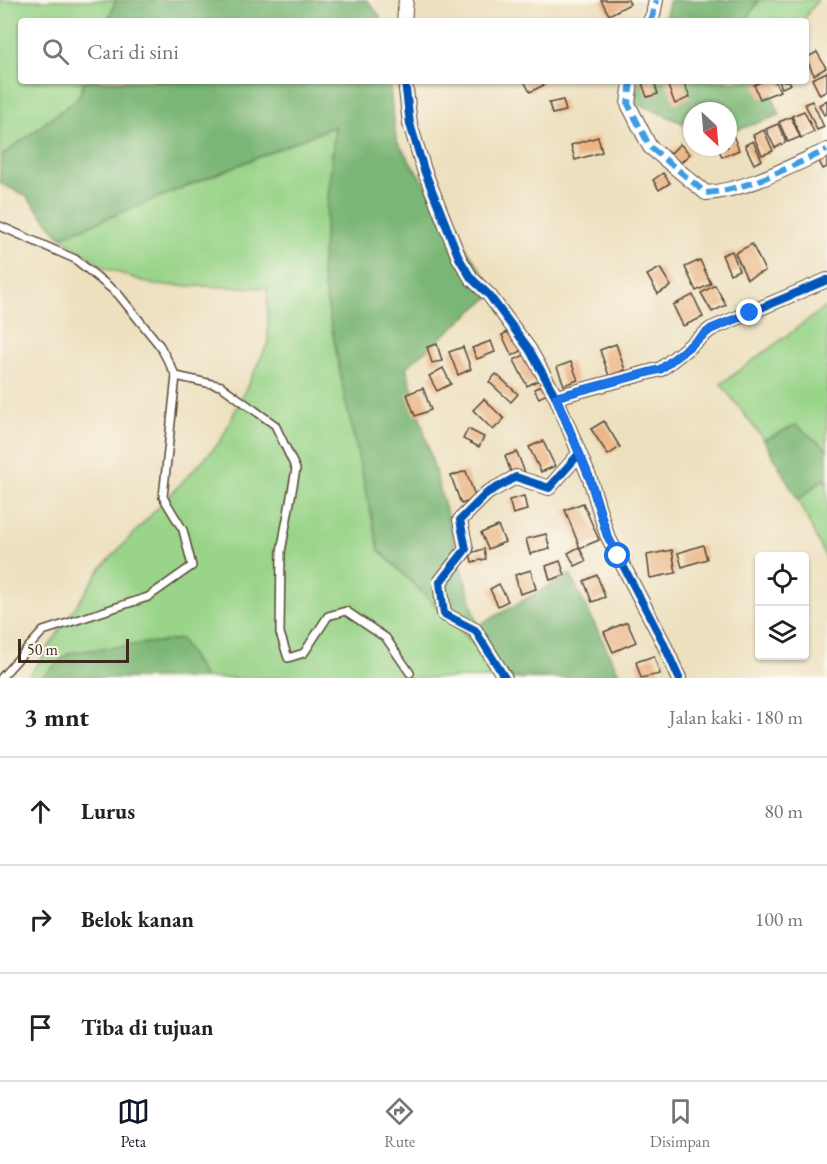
<!DOCTYPE html>
<html lang="id">
<meta charset="utf-8">
<style>
:root{--surface:#fff;--page:#f6f6f6;--text:#222;--muted:#767676;--line:#e0e0e0;--accent:#111827}
body{margin:0;font-family:"EB Garamond",serif;background:var(--page);color:var(--text)}
.controls{position:absolute;right:18px;bottom:18px;display:grid;overflow:hidden;border-radius:6px;box-shadow:0 2px 4px #0004}
.controls button{width:54px;height:54px;display:grid;place-items:center;padding:0;border:0;border-bottom:2px solid var(--line);background:var(--surface);color:var(--text);font:30px sans-serif}
.compass{position:absolute;left:683px;top:102px;width:54px;height:54px;border-radius:50%;background:var(--surface);box-shadow:0 2px 4px #0004;rotate:154deg}
.scale{position:absolute;left:18px;bottom:15px;width:111px;box-sizing:border-box;padding-left:6px;border:3px solid #3b2a1e;border-top:0;font-size:16px;line-height:21px;white-space:nowrap;color:#3b2a1e;-webkit-text-stroke:4px #fbf7ec;paint-order:stroke}
.stop{position:absolute;width:18px;height:18px;margin:-14px;border:4px solid #1a73e8;border-radius:50%;background:#fff}
.stop.end{background:#1a73e8;border-color:#fff;box-shadow:0 2px 6px #0008}
.list{margin:0;padding:0;list-style:none}
h2{display:flex;justify-content:space-between;align-items:center;height:78px;margin:0;padding:0 24px;font-size:26px}
h2 small{font-size:20px;font-weight:400;color:var(--muted)}
.list li{display:grid;grid-template-columns:39px 1fr auto;gap:18px;align-items:center;box-sizing:border-box;height:108px;padding:0 24px;border-top:2px solid var(--line)}
.list b{display:block;font-size:22px;white-space:nowrap}
.list em{font-size:20px;font-style:normal;color:var(--muted)}
.icon{flex:none;width:33px;height:33px;fill:none;stroke:currentColor;stroke-width:2;stroke-linecap:round;stroke-linejoin:round}
.map{position:relative;flex:none;width:827px;height:678px;overflow:hidden}
.search{position:absolute;background:var(--surface);box-shadow:0 2px 4px #0004;left:18px;right:18px;top:18px;height:66px;display:flex;align-items:center;gap:15px;box-sizing:border-box;padding:0 21px;border-radius:6px;color:var(--muted);font-size:22px}
.sheet{height:402px;background:var(--surface)}
nav{display:flex;justify-content:space-around;align-items:center;box-sizing:border-box;height:84px;border-top:2px solid var(--line);background:var(--surface);font-size:16px;color:var(--muted)}
nav a{display:grid;justify-items:center;gap:3px}
nav .on{color:var(--accent)}
.map>svg:first-child{display:block}
</style>
<div class="map">
<svg width="827" height="678" viewBox="0 0 827 678">
<rect width="100%" height="100%" fill="#fbf7ec"/>
<filter id="ink" filterUnits="userSpaceOnUse"><feTurbulence type="fractalNoise" baseFrequency=".0167" numOctaves="2"/><feDisplacementMap in="SourceGraphic" scale="12" xChannelSelector="R" yChannelSelector="G"/><feConvolveMatrix kernelMatrix="1 2 1 2 8 2 1 2 1" color-interpolation-filters="sRGB"/></filter>
<filter id="wash" filterUnits="userSpaceOnUse"><feTurbulence type="fractalNoise" baseFrequency=".008" numOctaves="4" result="noise"/><feDisplacementMap in="SourceGraphic" scale="24" xChannelSelector="R" yChannelSelector="G"/><feGaussianBlur stdDeviation="1.35" result="paint"/><feColorMatrix in="noise" values="0 0 0 0 0 0 0 0 0 0 0 0 0 0 0 0 0 1.4 0 .05"/><feComposite in="paint" operator="in"/></filter>
<g filter="url(#wash)">
<rect width="100%" height="100%" fill="#ede0bf"/>
<!-- green -->
<g fill="#99d489" stroke="#6a7f54" stroke-width="1.5">
<polygon points="0,0 116,0 108,21 21,21 21,81 85,81 78,98 0,157"/>
<polygon points="759,0 818,0 802,21 746,21"/>
<polygon points="335,126 321,271 379,550 481,651 502,678 205,678 180,639 69,653 41,678 28,678 102,567 220,442 268,343 267,288 154,285 105,268 61,237"/>
<polygon points="827,306 827,449 796,425 764,440 721,384"/>
<polygon points="824,479 827,483 827,560 798,500"/>
</g>
<!-- forest -->
<g fill="#7ab675" stroke="#5a704a" stroke-width="1.5">
<polygon points="116,0 367,0 380,16 381,21 108,21"/>
<polygon points="670,0 759,0 746,21 664,21"/>
<polygon points="85,81 389,81 396,140 495,292 406,367 478,626 570,574 621,678 502,678 481,651 379,550 345,399 321,271 335,126 61,237 26,196 0,183 0,157 78,98"/>
<polygon points="640,81 766,81 780,115 728,133 728,111 692,111 692,127 632,101"/>
<polygon points="796,425 827,449 827,483 823,479 798,500 764,440"/>
<polygon points="181,639 205,678 41,678 69,653"/>
</g>
<g id="blocks">
<!-- building -->
<g fill="#ecb586">
<polygon points="601,0 628,0 630,4 609,15"/>
<polygon points="817,52 826,68 814,75 806,58"/>
<polygon points="827,72 827,91 820,95 812,79"/>
<polygon points="524,81 541,81 544,85 530,92"/>
<polygon points="647,81 654,81 658,94 647,97 642,83"/>
<polygon points="666,81 683,81 690,97 675,104"/>
<polygon points="763,81 775,81 780,91 760,99 754,85"/>
<polygon points="779,81 789,81 791,84 782,88"/>
<polygon points="563,100 566,111 552,114 549,103"/>
<polygon points="827,100 827,113 824,115 819,105"/>
<polygon points="812,101 824,127 817,130 805,104"/>
<polygon points="804,111 814,132 801,138 792,116"/>
<polygon points="791,117 800,137 788,142 779,122"/>
<polygon points="778,124 786,142 775,148 766,129"/>
<polygon points="731,130 739,150 722,157 718,147 728,147 728,131"/>
<polygon points="764,130 773,151 762,155 753,135"/>
<polygon points="598,137 602,152 575,160 571,145"/>
<polygon points="753,141 762,160 754,164 745,145"/>
<polygon points="680,144 690,154 678,165 669,155"/>
<polygon points="827,152 827,167 823,169 817,157"/>
<polygon points="663,173 670,183 659,190 653,180"/>
<polygon points="752,244 765,271 747,279 735,253"/>
<polygon points="732,251 739,270 730,274 722,255"/>
<polygon points="700,260 711,284 696,291 685,267"/>
<polygon points="660,268 671,286 658,294 647,275"/>
<polygon points="715,285 726,305 712,312 701,293"/>
<polygon points="693,295 703,317 683,326 673,305"/>
<polygon points="514,328 525,349 512,356 502,335"/>
<polygon points="491,341 495,352 477,359 472,348"/>
<polygon points="437,344 442,361 432,363 427,347"/>
<polygon points="616,344 625,370 609,376 600,350"/>
<polygon points="463,347 471,369 458,375 449,352"/>
<polygon points="528,353 541,379 527,386 514,360"/>
<polygon points="571,362 578,380 564,385 557,367"/>
<polygon points="443,368 451,384 437,391 429,376"/>
<polygon points="496,374 518,394 511,402 489,382"/>
<polygon points="545,384 549,393 539,398 534,389"/>
<polygon points="423,388 431,410 415,416 407,394"/>
<polygon points="484,399 504,419 493,430 473,410"/>
<polygon points="604,421 620,447 608,455 591,429"/>
<polygon points="468,429 484,437 479,447 463,439"/>
<polygon points="543,441 555,466 541,472 529,447"/>
<polygon points="517,452 525,473 513,478 505,456"/>
<polygon points="466,471 476,499 461,504 451,476"/>
<polygon points="524,496 527,510 513,514 509,500"/>
<polygon points="583,503 599,540 580,548 565,510"/>
<polygon points="498,526 505,542 488,549 481,533"/>
<polygon points="546,534 550,549 530,554 526,539"/>
<polygon points="703,545 707,559 682,567 678,553"/>
<polygon points="579,547 586,561 575,566 568,553"/>
<polygon points="484,549 486,559 472,562 470,553"/>
<polygon points="672,550 676,573 650,578 647,555"/>
<polygon points="560,561 565,575 550,580 546,566"/>
<polygon points="531,570 536,589 520,594 515,575"/>
<polygon points="597,575 605,597 592,602 584,581"/>
<polygon points="499,584 508,601 498,606 490,589"/>
<polygon points="627,622 636,642 613,652 604,632"/>
<polygon points="654,656 660,674 641,678 636,662"/>
</g>
</g>
</g>
<g filter="url(#ink)">
<use href="#blocks" fill-opacity="0" stroke="#564536" stroke-width="1.5"/>
<g fill="none" stroke-linecap="round" stroke-linejoin="round">
<!-- service casing -->
<g stroke="#564536" stroke-width="10">
<g id="service">
<polyline points="0,226 75,259 118,294 160,346 176,376 163,497 183,530 192,566 148,597 43,631 1,678"/>
<polyline points="176,376 221,386 275,425 296,469 281,552 280,633 288,658 304,653 328,616 346,611 386,638 410,673"/>
</g>
</g>
<!-- minor casing -->
<g stroke="#564536" stroke-width="16">
<g id="minor">
<polyline points="404,21 406,0"/>
<polyline points="650,21 653,15 656,0"/>
<polyline points="405,81 410,124 424,170 459,258 471,278 489,295 529,349 556,397 590,479 607,535 662,640 679,678"/>
<path d="M631 81 628 104 650 147 706 193C747 190 789 167 827 150"/>
<polyline points="556,397 661,369 711,329 827,280"/>
<polyline points="505,678 475,630 444,614 440,582 466,549 460,520 487,493 516,477 549,488 579,454"/>
</g>
</g>
<!-- service -->
<use href="#service" stroke="#fff" stroke-width="7"/>
<!-- minor -->
<use href="#minor" stroke="#fff" stroke-width="14"/>
<!-- quiet -->
<g stroke="#3f9ce0" stroke-width="6" stroke-dasharray="12 6" stroke-linecap="butt">
<polyline points="650,21 653,15 656,0"/>
<path d="M631 81 628 104 650 147 706 193C747 190 789 167 827 150"/>
</g>
<!-- cycleway casing -->
<g stroke="#fbf7ec" stroke-width="11">
<g id="cycleway">
<polyline points="405,81 410,124 424,170 459,258 471,278 489,295 529,349 556,397 590,479 607,535 662,640 679,678"/>
<polyline points="556,397 661,369 711,329 827,280"/>
<polyline points="505,678 475,630 444,614 440,582 466,549 460,520 487,493 516,477 549,488 579,454"/>
</g>
</g>
<!-- cycleway -->
<use href="#cycleway" stroke="#0057b8" stroke-width="8"/>
</g>
</g>
<g fill="none" stroke-linecap="round" stroke-linejoin="round" filter="url(#ink)">
<!-- route -->
<polyline stroke="#1a73e8" stroke-width="8" points="618,556 607,535 590,479 556,397 661,369 711,329 750,313"/>
</g>
</svg>
<div class="controls">
<button><svg class="icon" aria-label="locate" viewBox="0 0 24 24"><circle cx="12" cy="12" r="6"/><path d="M12 2v4M12 18v4M2 12h4M18 12h4"/></svg></button>
<button><svg class="icon" aria-label="layers" viewBox="0 0 24 24"><path d="M12 4l9 5-9 5-9-5zM3 14l9 5 9-5"/></svg></button>
</div>
<svg class="compass" viewBox="-18 -18 36 36"><path d="M0-13l5 13h-10z" fill="#e53935"/><path d="M0 13l5-13h-10z" fill="#767676"/></svg>
<div class="scale">50 m</div>
<div class="stop" style="left:618px;top:556px"></div>
<div class="stop end" style="left:750px;top:313px"></div>
<div class="search"><svg class="icon" aria-label="search" viewBox="0 0 24 24"><circle cx="10" cy="10" r="6"/><path d="M15 15l6 6"/></svg>Cari di sini</div>
</div>
<section class="sheet">
<h2>3 mnt<small>Jalan kaki · 180 m</small></h2>
<ul class="list">
<li><svg class="icon" aria-label="ahead" viewBox="0 0 24 24"><path d="M12 20V5M6 11l6-6 6 6"/></svg><div><b>Lurus</b></div><em>80 m</em></li>
<li><svg class="icon" aria-label="right" viewBox="0 0 24 24"><path d="M7 20v-9h11M14 6l5 5-5 5"/></svg><div><b>Belok kanan</b></div><em>100 m</em></li>
<li><svg class="icon" aria-label="arrive" viewBox="0 0 24 24"><path d="M6 21V4h12l-3 4 3 4H6"/></svg><div><b>Tiba di tujuan</b></div></li>
</ul>
</section>
<nav>
<a class="on"><svg class="icon" aria-label="map" viewBox="0 0 24 24"><path d="M3 6l6-2 6 2 6-2v14l-6 2-6-2-6 2zM9 4v14M15 6v14"/></svg>Peta</a>
<a><svg class="icon" aria-label="directions" viewBox="0 0 24 24"><path d="M12 3l9 9-9 9-9-9zM9 14v-3h6M13 9l2 2-2 2"/></svg>Rute</a>
<a><svg class="icon" aria-label="saved" viewBox="0 0 24 24"><path d="M7 4h10v16l-5-4-5 4z"/></svg>Disimpan</a>
</nav>
